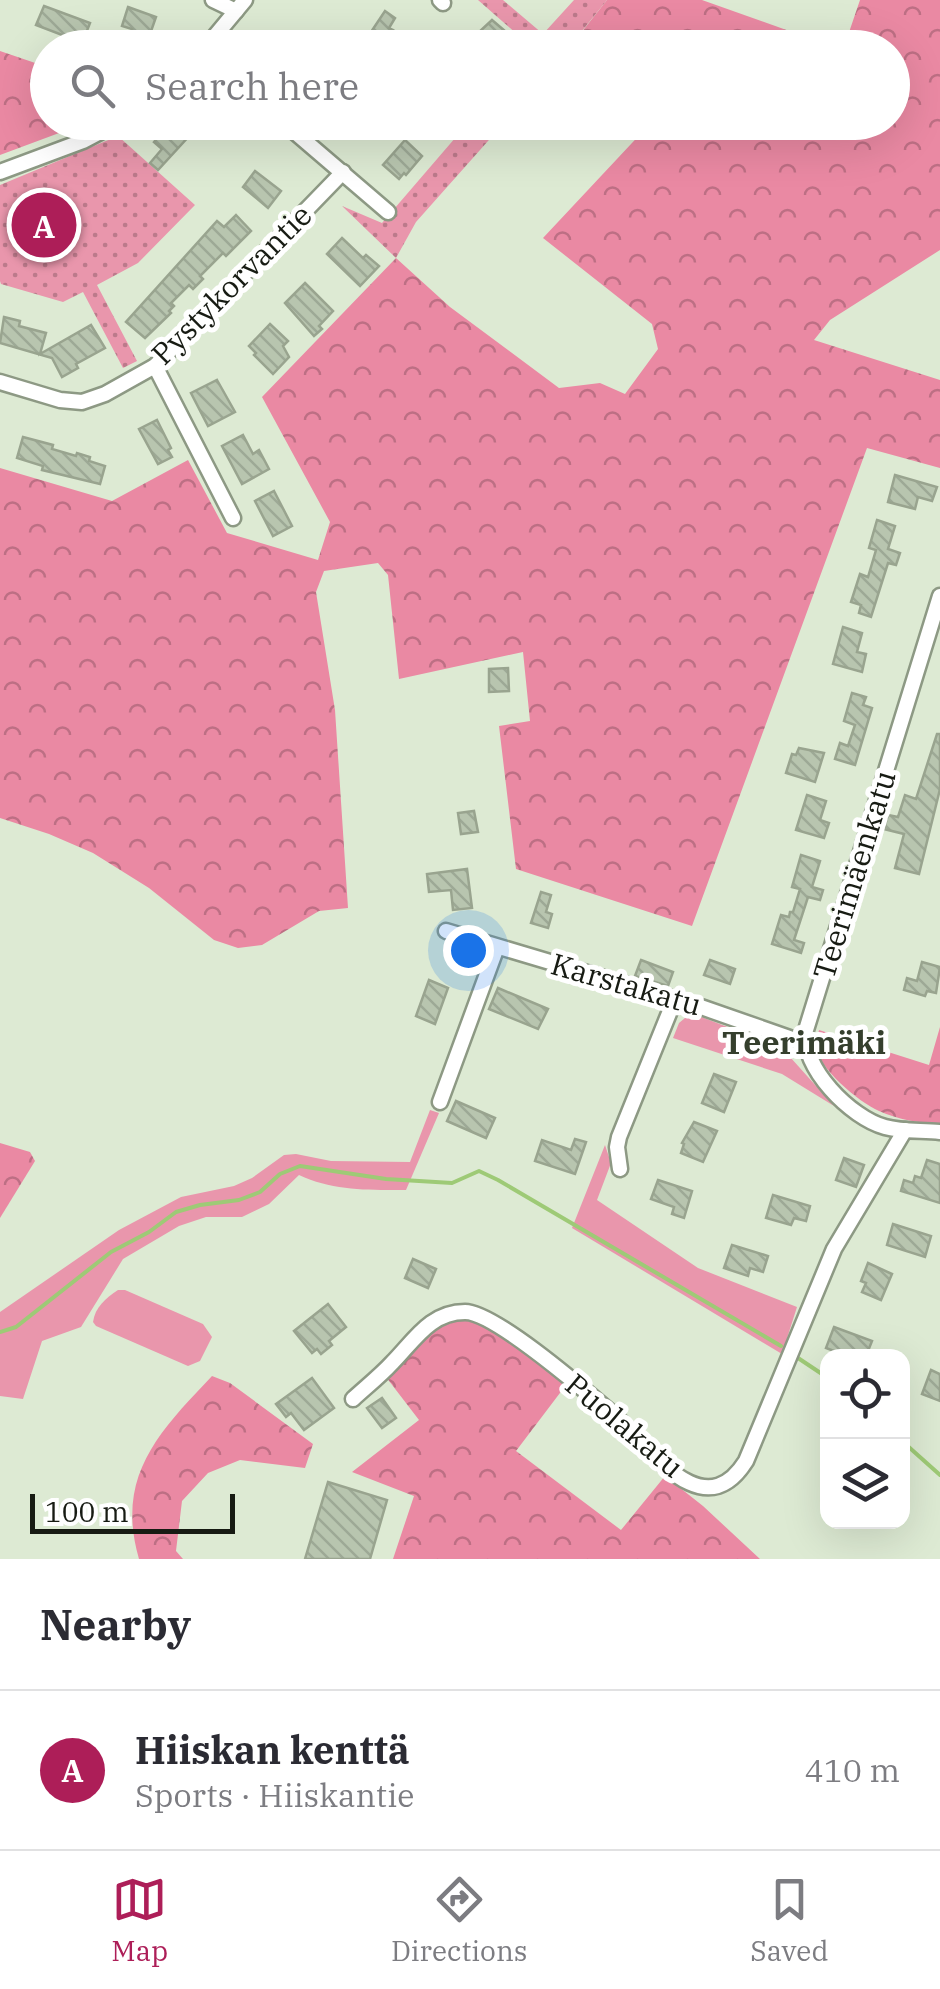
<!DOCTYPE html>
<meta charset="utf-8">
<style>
:root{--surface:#fff;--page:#f2f2f3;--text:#2b2b33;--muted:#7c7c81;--line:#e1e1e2;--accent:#ad1e58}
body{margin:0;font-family:"IBM Plex Serif",serif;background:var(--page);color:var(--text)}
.controls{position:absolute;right:30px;bottom:30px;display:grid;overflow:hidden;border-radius:20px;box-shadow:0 10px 40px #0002}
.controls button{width:90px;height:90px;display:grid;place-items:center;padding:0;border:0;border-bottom:2px solid var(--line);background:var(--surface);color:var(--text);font:50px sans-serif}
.scale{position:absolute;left:30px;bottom:25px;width:205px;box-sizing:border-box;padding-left:10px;border:5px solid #171b13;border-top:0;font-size:28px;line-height:35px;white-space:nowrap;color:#171b13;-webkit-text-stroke:8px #fff;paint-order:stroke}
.you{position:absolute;left:468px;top:950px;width:35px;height:35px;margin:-25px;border:8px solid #fff;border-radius:50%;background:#1a73e8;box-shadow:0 0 0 15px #1a73e833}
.badge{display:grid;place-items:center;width:65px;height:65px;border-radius:50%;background:var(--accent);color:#fff;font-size:32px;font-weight:700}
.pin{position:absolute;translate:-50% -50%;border:5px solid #fff;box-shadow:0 2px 10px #0006}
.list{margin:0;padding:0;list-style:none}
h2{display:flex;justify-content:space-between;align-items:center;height:130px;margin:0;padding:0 40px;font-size:42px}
h2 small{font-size:32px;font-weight:400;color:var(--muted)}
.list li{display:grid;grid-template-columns:65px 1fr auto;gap:30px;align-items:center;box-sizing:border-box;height:160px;padding:0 40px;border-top:2px solid var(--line)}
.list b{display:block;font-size:38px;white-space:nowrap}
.list p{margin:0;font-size:32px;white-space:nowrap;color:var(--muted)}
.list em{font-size:32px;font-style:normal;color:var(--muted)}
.icon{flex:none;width:55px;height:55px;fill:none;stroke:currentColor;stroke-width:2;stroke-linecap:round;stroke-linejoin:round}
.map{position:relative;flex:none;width:940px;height:1559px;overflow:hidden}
.search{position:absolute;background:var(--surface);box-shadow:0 10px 40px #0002;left:30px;right:30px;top:30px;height:110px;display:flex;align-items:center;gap:25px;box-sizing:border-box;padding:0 35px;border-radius:55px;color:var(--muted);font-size:38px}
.sheet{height:290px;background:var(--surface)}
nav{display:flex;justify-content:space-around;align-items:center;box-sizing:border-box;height:140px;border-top:2px solid var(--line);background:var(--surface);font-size:28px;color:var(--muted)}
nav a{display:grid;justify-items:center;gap:5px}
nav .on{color:var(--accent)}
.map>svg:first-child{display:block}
</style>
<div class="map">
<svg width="940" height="1559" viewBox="0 0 940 1559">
<defs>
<pattern id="forest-crowns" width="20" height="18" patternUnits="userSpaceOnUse" patternTransform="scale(2.5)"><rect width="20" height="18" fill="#ea89a3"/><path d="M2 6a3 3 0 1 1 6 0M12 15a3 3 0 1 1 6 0" fill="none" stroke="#bd6f84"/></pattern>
<pattern id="park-dots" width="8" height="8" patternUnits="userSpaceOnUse" patternTransform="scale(2.5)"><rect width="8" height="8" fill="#e996ac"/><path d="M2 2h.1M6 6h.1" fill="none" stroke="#bc7a8b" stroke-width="1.8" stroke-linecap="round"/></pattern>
<pattern id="building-back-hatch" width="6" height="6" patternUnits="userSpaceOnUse" patternTransform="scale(2.5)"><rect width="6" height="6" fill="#b8c5af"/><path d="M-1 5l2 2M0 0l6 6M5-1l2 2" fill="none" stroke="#9da996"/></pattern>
</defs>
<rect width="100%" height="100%" fill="#ddead3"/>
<!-- green -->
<g fill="#e996ac">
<polygon points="691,1013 782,1048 834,1106 782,1074 673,1038 679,1023"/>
<path d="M430 1110 439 1113 406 1190C368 1190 333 1191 299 1175L269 1204 242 1217H206L179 1226 123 1259 81 1327 42 1341 23 1399 0 1396V1312L119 1230 181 1197 234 1186 252 1178 284 1155 296 1154 331 1161 410 1162Z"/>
<polygon points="605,1145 611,1163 597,1200 698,1268 797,1307 782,1354 572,1228"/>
<path d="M118 1290H125L203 1324 212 1337 200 1361 188 1366 96 1326 93 1322C95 1307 106 1298 118 1290Z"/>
</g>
<!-- forest -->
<g fill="url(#forest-crowns)">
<polygon points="607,0 702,0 834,47 569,48"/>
<polygon points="860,0 940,0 940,250 830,320 814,340 940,380 940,468 867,448 692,926 516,869 499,726 530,721 523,652 399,679 388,575 378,563 324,571 316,592 335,710 348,908 319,911 262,945 238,948 214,940 149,888 93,853 49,834 0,818 0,468 112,501 188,460 227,533 318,560 330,522 262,397 396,258 450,307 559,388 600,383 625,394 658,349 652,324 543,238 646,128 640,123 892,122 892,48 844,47"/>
<polygon points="0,51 47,67 48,122 86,123 0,155"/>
<path d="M940 1027V1126C920 1122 898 1120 879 1111 859 1102 817 1068 816 1045 816 1040 818 1035 819 1030L929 1065Z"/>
<polygon points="0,1143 30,1152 35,1161 0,1218"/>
<path d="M469 1319C507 1331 535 1362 566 1385L516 1451 621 1530 665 1476 703 1506 760 1559H393L414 1496 352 1472 419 1420 386 1377C411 1354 432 1321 469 1319Z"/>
<path d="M212 1376 230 1383 313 1444 305 1468 240 1460 208 1473 182 1501 176 1551 183 1559H139C115 1476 159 1432 212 1376Z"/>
</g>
<!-- park -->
<g fill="url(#park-dots)">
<polygon points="478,0 503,0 543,34 574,0 607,0 569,47 533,48"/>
<polygon points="468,123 504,123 416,222 396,258 342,206 382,223"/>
<polygon points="118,136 195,205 138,263 97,285 137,361 123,368 83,292 63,302 1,284 0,281 0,185"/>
</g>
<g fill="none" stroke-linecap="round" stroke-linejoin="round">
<!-- stream -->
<g stroke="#9eca76" stroke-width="4">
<polyline points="0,1332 16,1327 111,1252 149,1232 176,1212 200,1205 239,1200 260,1192 280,1174 300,1166 386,1179 452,1183 479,1171 498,1180 781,1346"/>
<polyline points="795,1356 828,1378"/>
<polyline points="902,1441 940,1475"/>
</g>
</g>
<!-- building -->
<g fill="url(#building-back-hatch)" stroke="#99a48f" stroke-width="2.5">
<polygon points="44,6 90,23 81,46 64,39 65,36 36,25"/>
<polygon points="128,7 156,17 150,34 155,35 151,48 138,48 127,44 132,29 122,26"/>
<polygon points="385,11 395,18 389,28 393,30 391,33 408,48 374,48 365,41"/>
<polygon points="492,20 506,32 493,48 462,48"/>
<polygon points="170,122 202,122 158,170 150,163 162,149 154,142"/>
<polygon points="405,140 422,156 406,175 404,173 399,179 383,165"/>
<polygon points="255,171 281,191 268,208 243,187"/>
<polygon points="236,215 251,231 226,256 223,253 200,276 203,279 193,289 189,285 171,303 174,306 169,311 171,313 145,338 126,322 217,221 224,227"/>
<polygon points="342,238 363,258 366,255 379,266 360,286 327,254"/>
<polygon points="305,283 333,311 319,326 322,329 314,336 285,303"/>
<polygon points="4,317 20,321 19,326 46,333 40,354 91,325 105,348 76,364 78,368 62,377 52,358 0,343"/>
<polygon points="270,324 288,341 283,346 289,357 273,374 254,355 256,353 249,346"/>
<polygon points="217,380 235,412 208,426 191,393"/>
<polygon points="157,420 171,448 168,450 172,457 158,464 139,429"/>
<polygon points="243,435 253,454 259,450 269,469 242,484 222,446"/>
<polygon points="23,437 53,445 52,449 76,456 77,453 90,457 89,461 105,466 100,484 42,470 43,466 17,458"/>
<polygon points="895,475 937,487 932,501 918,497 915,509 888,502"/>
<polygon points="274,491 292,526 273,536 255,501"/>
<polygon points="877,520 895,526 888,549 900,553 896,565 888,563 871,617 859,613 861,605 851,602 860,574 868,577 876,550 869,548"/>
<polygon points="843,627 862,633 857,652 866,654 862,672 833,664"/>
<polygon points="508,668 509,691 489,692 489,669"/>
<polygon points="852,693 866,697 863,705 872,708 855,765 835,759 840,743 848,746 855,725 844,721"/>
<polygon points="937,734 940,734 940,789 919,874 895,868 904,834 884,829 888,815 898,817 905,795 916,799"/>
<polygon points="799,748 824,753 815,782 786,773 792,754 796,755"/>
<polygon points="807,795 826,801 820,820 829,823 824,838 796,830"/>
<polygon points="474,811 478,832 461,834 458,813"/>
<polygon points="801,855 820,861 812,887 823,890 820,900 808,897 794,940 804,943 801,953 772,944 781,915 789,917 790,912 793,912 800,889 792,887"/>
<polygon points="467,869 472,908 453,910 451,890 429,892 427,874"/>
<polygon points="541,892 551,895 546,912 552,914 548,928 531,923"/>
<polygon points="641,960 673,972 668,986 635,976"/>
<polygon points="710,960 735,969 730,984 704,975"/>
<polygon points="922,962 940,967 936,993 927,991 925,996 904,990 907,978 917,981"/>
<polygon points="429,980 448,988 435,1024 416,1016"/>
<polygon points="498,988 548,1009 538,1029 489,1009"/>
<polygon points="714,1074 736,1082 724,1112 702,1103"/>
<polygon points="456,1101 495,1118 486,1138 447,1121"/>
<polygon points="694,1122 717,1131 703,1162 681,1153 684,1144 682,1143"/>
<polygon points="575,1139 586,1142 575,1174 535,1161 542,1140 571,1150"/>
<polygon points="844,1158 864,1165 856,1187 836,1180"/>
<polygon points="927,1160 940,1164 940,1203 901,1191 904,1180 913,1183 915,1176 921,1178"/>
<polygon points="658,1180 692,1191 684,1218 672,1214 674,1207 651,1199"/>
<polygon points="773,1195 810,1206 806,1221 794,1218 791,1225 766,1218"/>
<polygon points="893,1224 931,1236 925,1257 887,1245"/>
<polygon points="732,1245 768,1256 763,1272 750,1268 748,1276 724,1268"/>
<polygon points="413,1259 436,1269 428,1288 405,1278"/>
<polygon points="868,1263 892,1274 881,1300 862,1292 866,1283 861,1281"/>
<polygon points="328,1304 346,1327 329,1341 332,1345 321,1354 317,1349 312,1353 294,1331"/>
<polygon points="834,1327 872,1341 866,1356 847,1356 826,1348"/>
<polygon points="931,1370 940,1374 940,1401 922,1394"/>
<polygon points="312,1378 334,1408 304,1430 291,1413 286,1417 276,1404"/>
<polygon points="382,1398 396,1418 382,1428 367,1408"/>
<polygon points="328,1482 387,1500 370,1559 305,1559"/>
</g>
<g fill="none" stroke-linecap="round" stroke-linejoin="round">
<!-- minor casing -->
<g stroke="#8d9984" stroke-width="19">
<g id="minor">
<polyline points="213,0 236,11"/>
<polyline points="440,0 443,3"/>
<polyline points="205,48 245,0"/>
<polyline points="283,122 388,212"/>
<polyline points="0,172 83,141 119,122"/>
<polyline points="155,366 233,518"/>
<polyline points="0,382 60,400 82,402 105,394 155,366 343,172"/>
<path d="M940 596 806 1030C800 1067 851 1118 885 1127 903 1132 922 1130 940 1132"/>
<polyline points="446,931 701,1007 804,1043"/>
<polyline points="440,1102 497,947"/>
<polyline points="620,1169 617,1147 619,1137 674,1001"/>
<path d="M353 1399C366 1387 380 1376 392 1363 414 1341 430 1312 465 1312 495 1312 589 1394 615 1416 649 1447 703 1529 746 1461L834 1249 905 1130"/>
</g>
</g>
<!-- minor -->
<use href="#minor" stroke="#fff" stroke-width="14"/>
</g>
<g text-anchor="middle" stroke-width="10" stroke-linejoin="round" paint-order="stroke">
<!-- street labels -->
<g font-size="30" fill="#171b13" stroke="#fff">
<text transform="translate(232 285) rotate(-45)" y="10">Pystykorvantie</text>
<text transform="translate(855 875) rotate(-73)" y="10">Teerimäenkatu</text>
<text transform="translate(626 985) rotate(16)" y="10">Karstakatu</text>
<text transform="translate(624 1426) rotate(40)" y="10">Puolakatu</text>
</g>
<!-- neighbourhood labels -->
<g font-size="32" font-weight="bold" fill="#353f2d" stroke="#fff">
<text x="804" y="1054">Teerimäki</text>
</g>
</g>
</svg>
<div class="controls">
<button><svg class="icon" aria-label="locate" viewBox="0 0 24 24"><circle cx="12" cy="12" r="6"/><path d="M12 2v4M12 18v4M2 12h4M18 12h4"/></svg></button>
<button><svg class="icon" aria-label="layers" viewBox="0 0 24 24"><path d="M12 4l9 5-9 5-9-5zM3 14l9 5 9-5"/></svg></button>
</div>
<div class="scale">100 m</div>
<div class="you"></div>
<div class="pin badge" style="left:44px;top:225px">A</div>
<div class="search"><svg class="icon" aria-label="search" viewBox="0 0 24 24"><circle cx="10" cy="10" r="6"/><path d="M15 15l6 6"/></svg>Search here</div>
</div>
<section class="sheet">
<h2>Nearby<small></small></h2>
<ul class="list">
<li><span class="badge">A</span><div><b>Hiiskan kenttä</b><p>Sports · Hiiskantie</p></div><em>410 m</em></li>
</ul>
</section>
<nav>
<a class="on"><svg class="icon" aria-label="map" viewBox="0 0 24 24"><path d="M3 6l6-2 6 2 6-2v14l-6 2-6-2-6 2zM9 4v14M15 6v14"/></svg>Map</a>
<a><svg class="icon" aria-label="directions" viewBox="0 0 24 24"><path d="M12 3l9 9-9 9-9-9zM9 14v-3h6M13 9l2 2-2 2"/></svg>Directions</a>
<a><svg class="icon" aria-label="saved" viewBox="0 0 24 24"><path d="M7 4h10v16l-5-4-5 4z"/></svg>Saved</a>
</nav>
